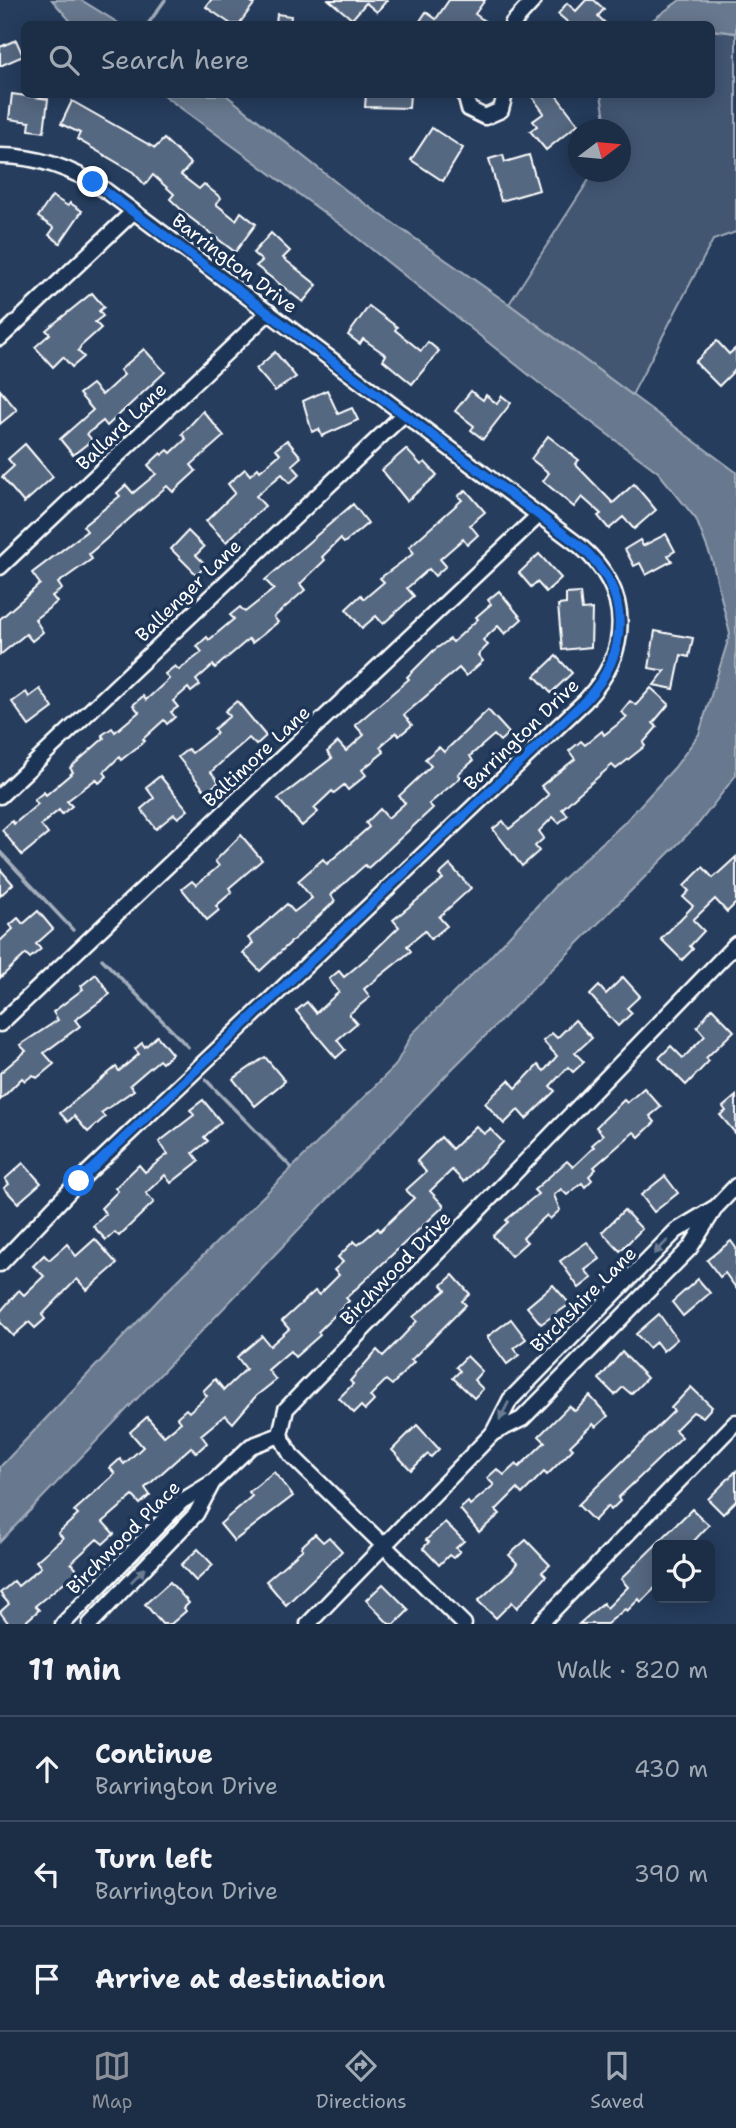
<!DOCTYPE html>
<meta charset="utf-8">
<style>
:root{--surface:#1c2e46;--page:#25364d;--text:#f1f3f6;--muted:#a0a8b3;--line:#3a4a5f;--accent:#8c9099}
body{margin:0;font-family:"Shantell Sans",sans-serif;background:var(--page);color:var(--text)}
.controls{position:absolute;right:21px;bottom:21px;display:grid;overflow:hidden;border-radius:10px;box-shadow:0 4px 18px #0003}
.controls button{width:63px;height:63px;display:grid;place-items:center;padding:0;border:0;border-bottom:2px solid var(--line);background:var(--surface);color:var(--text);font:35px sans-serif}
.compass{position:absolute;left:568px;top:119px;width:63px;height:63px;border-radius:50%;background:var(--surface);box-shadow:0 4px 18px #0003;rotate:74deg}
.stop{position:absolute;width:21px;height:21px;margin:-16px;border:5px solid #1a73e8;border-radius:50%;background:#fff}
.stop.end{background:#1a73e8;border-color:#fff;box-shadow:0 2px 7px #0008}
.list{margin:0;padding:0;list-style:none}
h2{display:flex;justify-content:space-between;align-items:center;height:91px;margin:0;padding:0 28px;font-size:30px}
h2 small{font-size:23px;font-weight:400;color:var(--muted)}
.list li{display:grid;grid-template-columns:46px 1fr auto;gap:21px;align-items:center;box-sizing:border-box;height:105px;padding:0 28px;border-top:2px solid var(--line)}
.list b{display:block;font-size:26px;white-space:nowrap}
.list p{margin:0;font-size:23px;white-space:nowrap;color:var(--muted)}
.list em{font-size:23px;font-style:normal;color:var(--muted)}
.icon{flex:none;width:38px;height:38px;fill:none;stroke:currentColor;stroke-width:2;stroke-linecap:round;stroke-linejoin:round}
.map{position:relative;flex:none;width:736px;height:1624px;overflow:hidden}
.search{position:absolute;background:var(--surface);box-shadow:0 4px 18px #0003;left:21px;right:21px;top:21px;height:77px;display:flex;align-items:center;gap:18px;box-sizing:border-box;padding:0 24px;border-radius:10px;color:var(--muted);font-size:26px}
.sheet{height:406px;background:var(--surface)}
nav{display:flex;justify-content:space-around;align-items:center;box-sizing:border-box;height:98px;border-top:2px solid var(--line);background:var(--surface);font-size:19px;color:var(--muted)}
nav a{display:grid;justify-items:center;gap:4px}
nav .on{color:var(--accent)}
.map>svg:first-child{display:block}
</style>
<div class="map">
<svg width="736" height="1624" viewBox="0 0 736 1624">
<rect width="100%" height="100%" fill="#263d5e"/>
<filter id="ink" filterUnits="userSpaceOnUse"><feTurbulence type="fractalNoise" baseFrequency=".0143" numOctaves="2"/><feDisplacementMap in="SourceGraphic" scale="14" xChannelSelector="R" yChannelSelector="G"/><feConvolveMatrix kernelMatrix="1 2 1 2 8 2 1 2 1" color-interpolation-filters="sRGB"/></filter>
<g filter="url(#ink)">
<!-- green -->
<polygon fill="#425672" stroke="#a0aab8" stroke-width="2" points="712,30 736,33 736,232 713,240 632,395 509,304 594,172 620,172 620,130 607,129 601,95 712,94"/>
<!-- water -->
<g fill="#67788e" stroke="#a4aebb" stroke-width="2">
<polygon points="52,0 81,0 120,24 73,24"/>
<polygon points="680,0 736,0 736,33 712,30 712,24 647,24"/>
<polygon points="163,95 226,95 347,191 509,304 736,472 736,775 699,823 453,1068 0,1542 0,1467 162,1296 370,1091 395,1066 412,1034 489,958 556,885 624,823 675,767 699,734 730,634 712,560 696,519 658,472 539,383 345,228"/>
</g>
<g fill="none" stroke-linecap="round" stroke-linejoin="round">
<!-- stream -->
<g stroke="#a4aebb" stroke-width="3.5">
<polyline points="148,24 165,0"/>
<polyline points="0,852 73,930"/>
<polyline points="102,959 188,1047"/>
<polyline points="206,1080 291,1167"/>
</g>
</g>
<!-- building -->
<g fill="#556781" stroke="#fff" stroke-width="2">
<polygon points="211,0 248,0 254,4 239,24 231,24 206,7"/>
<polygon points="329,0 387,0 377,12 366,3 352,19"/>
<polygon points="449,0 485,0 475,14 489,24 418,24 426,12 436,19"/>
<polygon points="586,0 594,0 604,9 598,16 606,24 570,24 558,14 567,3 576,11"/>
<polygon points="277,14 291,16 290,24 276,24"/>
<polygon points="16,40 23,56 0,66 0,47"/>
<polygon points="12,94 48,99 44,132 29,130 30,122 9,119"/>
<polygon points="366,94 410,94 409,108 365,107"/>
<polygon points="530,94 555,94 578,124 546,150 530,131 537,126 533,121 544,113"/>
<polygon points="72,101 155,148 164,139 191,164 181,175 199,189 204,184 221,198 216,204 236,220 241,212 256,224 235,252 188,216 170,199 174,194 153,175 145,185 133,172 77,139 80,133 61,124"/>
<polygon points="432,128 463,148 443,181 411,160"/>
<polygon points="503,155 505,162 529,155 539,190 501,201 489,159"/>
<polygon points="52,196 68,206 70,203 82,211 60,243 49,235 54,228 38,217"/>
<polygon points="271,233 290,251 283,258 317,285 303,302 256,266 262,261 253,253"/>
<polygon points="92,293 104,307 99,311 103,316 95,322 101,328 81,346 78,351 84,357 72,367 63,357 53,367 35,347 50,334 46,330"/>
<polygon points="369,306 397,327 395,330 421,351 428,342 439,351 412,384 383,360 386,355 363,339 360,344 348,335"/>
<polygon points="717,341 729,354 736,348 736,369 719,386 695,362"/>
<polygon points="144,349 165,372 107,426 103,421 87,434 92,440 73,455 60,439 93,410 79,394 92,384 102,395 124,375 120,370"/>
<polygon points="275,352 296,377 275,391 256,369"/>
<polygon points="0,390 17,410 0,424"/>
<polygon points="327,390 338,414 352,408 358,420 322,436 319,429 312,432 303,401"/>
<polygon points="471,391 483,400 486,395 497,404 502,396 511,403 483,439 471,430 474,426 455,411"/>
<polygon points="203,411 224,436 191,465 196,471 173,492 167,486 89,554 92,559 58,583 62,589 52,596 57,602 35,619 43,632 32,641 26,634 0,655 0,619 40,584 32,573 87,531 83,526 120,496 117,493 126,485 133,493 156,474 148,465 161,453 162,455 168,450 171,453 186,439 182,434"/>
<polygon points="548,436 579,460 575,464 613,503 634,484 656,510 634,529 623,517 609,529 598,516 601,514 582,497 574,507 543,481 549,473 531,459"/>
<polygon points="287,440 301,457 292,465 300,474 290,483 282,474 256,496 265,506 226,542 206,521 235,493 228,484 245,469 250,475 258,468 260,471 280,454 276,449"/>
<polygon points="25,444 53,477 24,503 2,477 14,466 8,459"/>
<polygon points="406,449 421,465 425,462 437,475 407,501 382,470"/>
<polygon points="466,490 485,512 470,525 478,535 467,545 463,539 440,559 446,566 435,576 429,569 407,588 414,596 383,624 376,616 362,628 346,609 361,595 364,599 384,582 380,578 414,553 409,547 462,500 458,496"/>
<polygon points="353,504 368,523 344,543 340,539 322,557 325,560 300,584 305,590 274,617 278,622 252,643 249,639 215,668 213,665 196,680 200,685 191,692 188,688 173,701 178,707 171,712 175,717 167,724 164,720 143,739 145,741 121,760 119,757 104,772 107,776 99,783 96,779 67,801 72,806 62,814 59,810 41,825 48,834 22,855 2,830 12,821 14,824 38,804 34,800 44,792 46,795 73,772 70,768 104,738 102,735 112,728 115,732 139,712 133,705 143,696 146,700 169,679 165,674 175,666 179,670 202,652 197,646 207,637 209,640 234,619 230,615 240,607 245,612 274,589 265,580"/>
<polygon points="188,531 204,547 196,555 206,565 197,575 171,549"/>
<polygon points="666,534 675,551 668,555 672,561 646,575 640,563 634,566 625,549 640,540 643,546"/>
<polygon points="539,554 561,578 546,592 537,582 531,587 519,573"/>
<polygon points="499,591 522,619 505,634 498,626 483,640 488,645 478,655 483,661 466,676 459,668 404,715 412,725 399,736 396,732 380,747 384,752 362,770 366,775 348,790 344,785 334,793 332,791 314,808 318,812 302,826 278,799 332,758 327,752 338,742 346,751 364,735 355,725 409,679 407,677 433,651 450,639 453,642 478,619 476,617 491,604 488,600"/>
<polygon points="580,593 582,610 592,609 591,647 562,650 558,605 566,604 566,594"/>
<polygon points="655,631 693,638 689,657 681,655 674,689 654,685 665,671 649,668"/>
<polygon points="556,656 572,673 551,693 535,676"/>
<polygon points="651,688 669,704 653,723 657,727 643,743 645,746 616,769 612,765 577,795 562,809 568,815 559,823 553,817 539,831 544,838 535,846 539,851 522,866 493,829 503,821 509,829 530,812 549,795 541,786 575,759 569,751 581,741 585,745 602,731 604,735 627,717 621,712 630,701 636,705"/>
<polygon points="40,689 53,708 29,726 12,702 26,692 29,697"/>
<polygon points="237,701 266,736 256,745 249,738 227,757 211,772 219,782 206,792 178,757 188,749 192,753 217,733 214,729 230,716 225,711"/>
<polygon points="488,710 509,733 500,741 494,735 470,756 473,761 458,774 461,777 429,804 433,808 368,868 365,865 331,895 335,901 260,971 243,953 253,943 248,938 287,904 294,912 312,898 298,881 323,859 327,864 369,827 366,823 380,809 388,818 405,803 399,796 431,766 425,759 439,747 444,752"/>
<polygon points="160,776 188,810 178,818 174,814 156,829 141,809 154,798 146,787"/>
<polygon points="241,835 262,860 229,888 232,892 216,906 219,910 207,920 182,889 192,881 196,885 219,866 215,861"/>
<polygon points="736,857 736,903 727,912 715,899 693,920 704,931 690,946 693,949 682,960 661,939 693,906 683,897 689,891 684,886 703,867 713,878"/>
<polygon points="450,865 471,888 439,917 447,926 431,939 425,931 407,946 411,951 364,989 370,997 349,1014 357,1023 337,1040 345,1050 336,1058 296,1011 307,1002 316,1013 339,992 329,979 339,971 344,977 368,957 399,927 393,920 443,879 439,875"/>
<polygon points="0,869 13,884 0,896"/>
<polygon points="38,911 53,929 36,944 41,949 30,958 26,954 0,978 0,941 13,929 10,925 18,918 23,924"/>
<polygon points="96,974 110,994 75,1020 80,1026 44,1053 54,1064 37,1078 33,1075 25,1081 22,1078 0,1100 0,1073 26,1051 20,1045 58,1020 53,1012 83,989 81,986"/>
<polygon points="623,977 640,996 627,1008 632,1013 618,1026 590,995 599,986 606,994"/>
<polygon points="712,1008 734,1031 706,1058 709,1061 686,1085 659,1058 671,1046 683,1058 705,1036 697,1027"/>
<polygon points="575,1020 592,1038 575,1053 584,1062 573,1072 568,1067 550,1086 555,1091 526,1119 518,1110 504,1124 485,1103 509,1080 516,1088 538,1065 544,1071 557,1056 543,1041 552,1033 557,1038"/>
<polygon points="157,1036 172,1054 162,1063 159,1060 130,1085 134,1090 101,1113 105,1117 88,1132 74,1116 68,1122 60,1113 116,1067 119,1071 139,1054 135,1049 142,1043 145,1047"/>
<polygon points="265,1057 285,1081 255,1106 233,1079"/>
<polygon points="644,1088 661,1107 650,1116 655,1122 639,1137 634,1132 594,1167 596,1169 589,1176 592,1180 585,1187 582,1183 567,1195 561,1189 554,1195 560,1210 550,1219 547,1215 533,1228 523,1238 527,1242 511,1256 493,1236 508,1222 506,1220 538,1194 534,1190 567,1161 573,1167 594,1147 592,1145 603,1135 596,1127 624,1100 627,1103"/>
<polygon points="736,1096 736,1134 720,1115 726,1111 723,1107"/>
<polygon points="203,1100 221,1122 204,1137 208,1141 193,1153 199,1161 171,1183 165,1175 146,1193 154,1202 119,1236 115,1232 106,1240 93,1226 106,1214 101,1208 118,1191 115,1188 139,1165 145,1172 168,1154 159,1142 194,1115 190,1110"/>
<polygon points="476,1126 484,1134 490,1129 503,1142 464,1182 452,1170 430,1191 444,1206 346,1298 349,1301 318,1332 320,1335 295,1357 290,1351 268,1370 276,1380 256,1396 233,1423 225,1415 201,1435 207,1443 196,1453 191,1447 145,1488 150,1495 140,1504 133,1496 103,1522 114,1534 103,1544 97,1539 71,1563 78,1571 35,1606 39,1610 23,1624 9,1624 0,1612 9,1604 0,1593 14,1581 18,1586 41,1567 36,1561 63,1538 58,1533 78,1515 74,1511 115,1474 110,1468 120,1459 124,1464 143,1447 130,1432 147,1417 164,1436 181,1422 177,1417 186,1409 189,1412 207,1396 203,1391 215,1379 224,1390 246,1369 237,1357 262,1336 270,1346 289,1329 282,1321 315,1291 319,1295 339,1275 334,1270 343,1262 338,1257 354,1241 358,1245 378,1228 380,1231 414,1198 406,1190 426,1172 417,1161 441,1137 452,1149"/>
<polygon points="23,1163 41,1183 18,1203 4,1188 9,1184 5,1179"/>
<polygon points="665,1176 678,1193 654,1212 641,1195"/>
<polygon points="624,1210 642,1229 620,1251 602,1232"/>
<polygon points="95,1239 117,1264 87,1290 77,1279 42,1315 45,1319 35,1328 29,1322 13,1336 0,1322 0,1312 19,1290 24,1295 44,1276 33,1266 44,1255 49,1260 67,1244 76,1256"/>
<polygon points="731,1241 736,1248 736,1288 725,1273 720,1277 707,1260"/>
<polygon points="587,1242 600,1259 585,1270 592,1278 579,1288 560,1261"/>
<polygon points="453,1275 470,1294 462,1301 466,1305 411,1360 414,1362 392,1385 386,1380 370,1396 374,1401 365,1410 361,1406 354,1413 339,1398 353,1384 350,1381 377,1350 383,1356 402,1337 417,1321 413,1317 446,1290 442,1285"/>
<polygon points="698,1279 710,1293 683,1316 672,1302"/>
<polygon points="553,1285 570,1304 541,1324 527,1307"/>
<polygon points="659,1314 677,1339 663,1351 656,1342 649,1348 636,1334"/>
<polygon points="511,1319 526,1339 514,1348 519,1355 507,1364 487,1337"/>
<polygon points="622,1352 647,1378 631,1394 623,1387 615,1395 599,1379"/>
<polygon points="467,1356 482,1371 474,1380 483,1389 474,1398 453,1378 460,1371 456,1367"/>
<polygon points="691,1387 712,1407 703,1417 693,1412 675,1430 682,1437 618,1498 620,1501 611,1510 608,1506 594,1521 578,1505 674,1411 671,1408"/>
<polygon points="590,1396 608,1416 596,1427 593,1424 570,1446 573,1449 547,1475 544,1472 522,1494 517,1489 496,1510 500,1514 479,1532 460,1509 468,1502 470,1505 494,1485 487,1478 497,1469 504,1475 516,1464 519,1467 545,1442 539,1436 569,1406 575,1411"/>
<polygon points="417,1425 439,1449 431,1457 428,1454 411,1470 392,1450"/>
<polygon points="736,1471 736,1501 723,1514 708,1499"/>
<polygon points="274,1472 293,1496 234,1541 220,1524 252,1496 249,1492"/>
<polygon points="692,1509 709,1525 690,1545 657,1545 657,1586 641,1602 639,1599 627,1611 625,1609 607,1624 579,1624 603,1603 607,1608 628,1587 621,1579"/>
<polygon points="445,1522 464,1541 456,1548 460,1551 453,1558 449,1555 439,1565 423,1548 429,1542 426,1540"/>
<polygon points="315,1534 323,1542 329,1537 342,1551 286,1605 266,1581 303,1549 301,1547"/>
<polygon points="526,1540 550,1565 542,1572 546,1576 517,1608 512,1602 496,1618 478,1601 512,1570 517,1563 509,1555"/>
<polygon points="198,1549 213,1565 196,1581 181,1565"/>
<polygon points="170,1582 189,1603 184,1608 186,1611 171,1624 162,1624 145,1604"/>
<polygon points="383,1584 409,1610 395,1624 389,1624 366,1600"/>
</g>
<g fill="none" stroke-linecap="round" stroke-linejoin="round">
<!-- minor casing -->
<g stroke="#fff" stroke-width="19">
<g id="minor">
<polyline points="512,24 534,0"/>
<polyline points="465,94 469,109 485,117 501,110 505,94"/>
<path d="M0 156C39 156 73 169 105 190L580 546C633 591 631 652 585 701L79 1181 0 1264"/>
<polyline points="0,338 133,212"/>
<polyline points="0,567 269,312"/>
<polyline points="0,796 404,414"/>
<polyline points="0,1024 539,515"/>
<polyline points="716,1207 676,1231 510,1400 493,1433 522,1419 690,1248 716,1207 736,1186"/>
<polyline points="213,1482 251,1446 280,1435"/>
<polyline points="63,1624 182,1501 213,1482 196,1514 90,1624"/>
<polyline points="308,1624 493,1433"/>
<polyline points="464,1624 291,1455 280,1435 286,1409 736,944"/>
<polyline points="540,1624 736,1422"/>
</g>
</g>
<!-- minor -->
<use href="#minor" stroke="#1d3557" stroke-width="14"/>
</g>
<!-- one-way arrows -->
<defs><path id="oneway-solid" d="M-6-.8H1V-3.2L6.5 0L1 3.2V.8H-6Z" transform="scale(1.75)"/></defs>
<g fill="#6c7c92">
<use href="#oneway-solid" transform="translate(661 1247) rotate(135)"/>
<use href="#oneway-solid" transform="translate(504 1411) rotate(117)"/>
<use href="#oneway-solid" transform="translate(138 1575) rotate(-46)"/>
</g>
</g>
<g fill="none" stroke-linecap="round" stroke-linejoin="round" filter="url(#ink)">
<!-- route -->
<path stroke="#1a73e8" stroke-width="9" d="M79 1181 585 701C631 651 632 591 580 546L93 182"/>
</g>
<g text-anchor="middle" stroke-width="7" stroke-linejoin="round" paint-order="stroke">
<!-- street labels -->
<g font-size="19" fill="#fff" stroke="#1d3557">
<text transform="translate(235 263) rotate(37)" y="7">Barrington Drive</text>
<text transform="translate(121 426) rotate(-44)" y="7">Ballard Lane</text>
<text transform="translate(188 590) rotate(-44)" y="7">Ballenger Lane</text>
<text transform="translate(521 734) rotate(-44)" y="7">Barrington Drive</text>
<text transform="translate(256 756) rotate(-43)" y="7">Baltimore Lane</text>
<text transform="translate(395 1268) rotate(-46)" y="7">Birchwood Drive</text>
<text transform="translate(583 1299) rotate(-45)" y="7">Birchshire Lane</text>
<text transform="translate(123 1537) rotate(-45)" y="7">Birchwood Place</text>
</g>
</g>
</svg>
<div class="controls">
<button><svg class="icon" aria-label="locate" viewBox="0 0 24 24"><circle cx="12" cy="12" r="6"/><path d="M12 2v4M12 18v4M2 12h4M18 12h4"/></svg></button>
</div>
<svg class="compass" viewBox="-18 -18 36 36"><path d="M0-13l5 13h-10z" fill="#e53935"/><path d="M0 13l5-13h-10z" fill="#a0a8b3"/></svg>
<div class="stop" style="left:79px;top:1181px"></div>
<div class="stop end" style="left:93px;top:182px"></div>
<div class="search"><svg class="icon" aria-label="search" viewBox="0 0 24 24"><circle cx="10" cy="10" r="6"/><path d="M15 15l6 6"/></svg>Search here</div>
</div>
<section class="sheet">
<h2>11 min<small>Walk · 820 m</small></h2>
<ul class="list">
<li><svg class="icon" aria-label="ahead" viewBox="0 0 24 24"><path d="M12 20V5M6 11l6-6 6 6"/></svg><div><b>Continue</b><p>Barrington Drive</p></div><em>430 m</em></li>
<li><svg class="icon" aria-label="left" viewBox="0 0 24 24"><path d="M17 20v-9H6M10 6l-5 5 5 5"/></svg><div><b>Turn left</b><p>Barrington Drive</p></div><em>390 m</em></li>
<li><svg class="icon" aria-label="arrive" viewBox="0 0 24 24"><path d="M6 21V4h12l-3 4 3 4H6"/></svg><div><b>Arrive at destination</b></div></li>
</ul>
</section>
<nav>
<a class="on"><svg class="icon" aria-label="map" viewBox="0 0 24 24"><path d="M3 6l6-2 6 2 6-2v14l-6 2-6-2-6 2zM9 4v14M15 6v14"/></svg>Map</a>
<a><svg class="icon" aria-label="directions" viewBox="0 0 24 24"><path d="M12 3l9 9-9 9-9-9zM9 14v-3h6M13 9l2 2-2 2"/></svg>Directions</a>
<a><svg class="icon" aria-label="saved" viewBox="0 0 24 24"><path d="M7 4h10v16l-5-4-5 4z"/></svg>Saved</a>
</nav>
